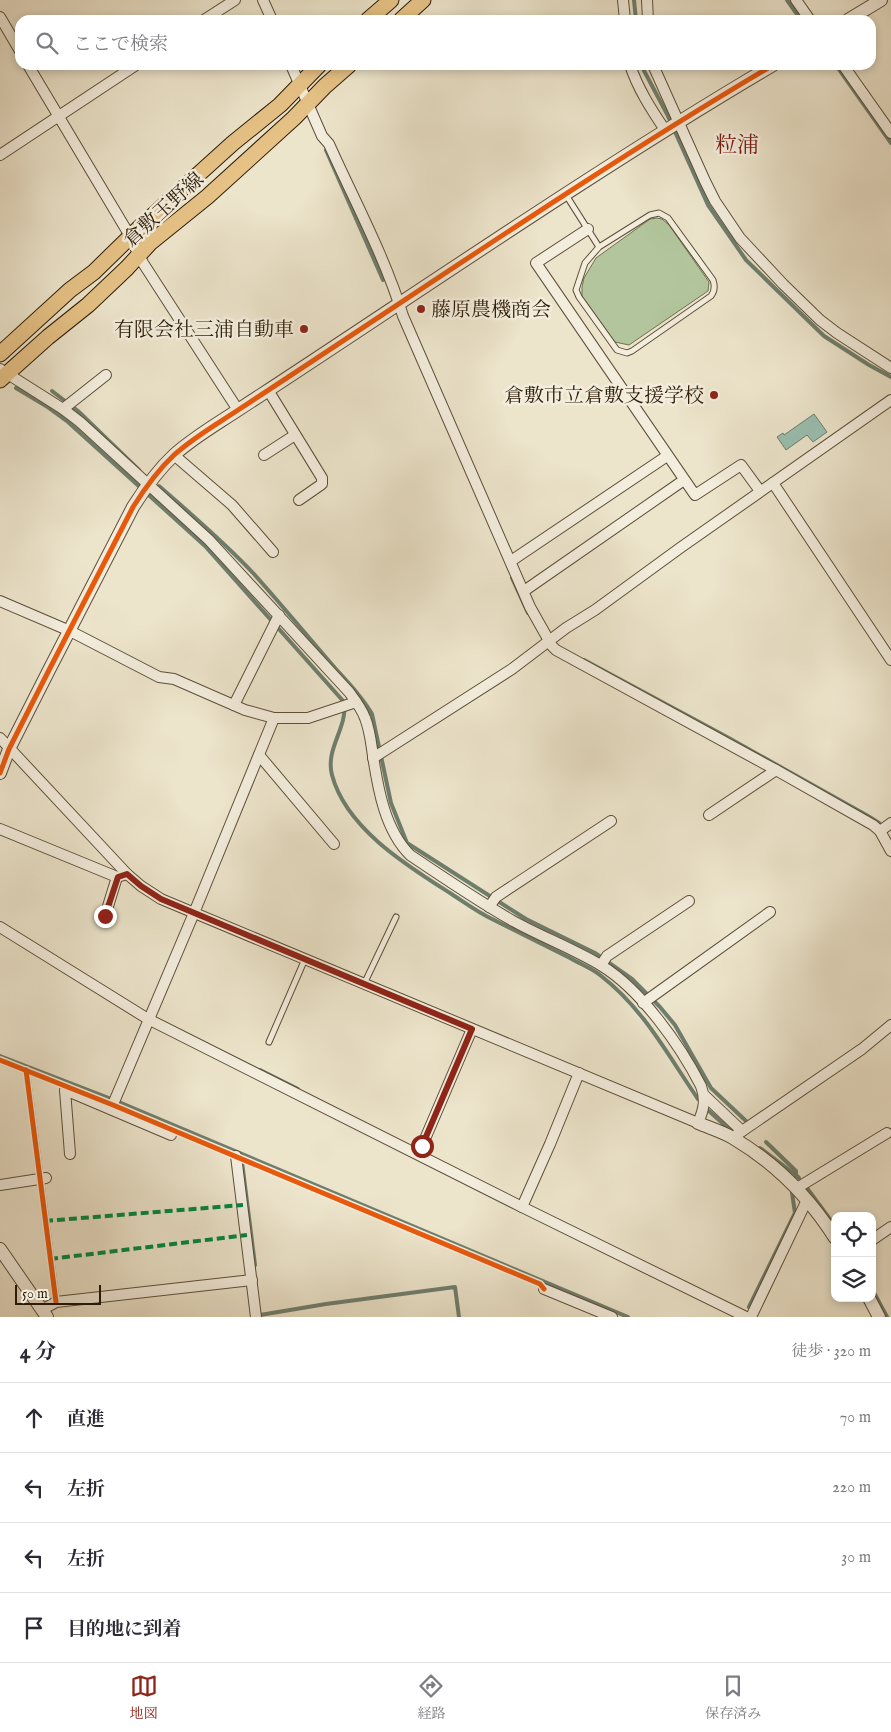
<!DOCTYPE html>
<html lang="ja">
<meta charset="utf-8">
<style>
:root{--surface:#fff;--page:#f7f7f7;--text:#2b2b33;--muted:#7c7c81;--line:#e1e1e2;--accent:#8f2418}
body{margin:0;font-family:"IM FELL English","Noto Serif JP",serif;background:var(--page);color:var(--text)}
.controls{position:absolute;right:15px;bottom:15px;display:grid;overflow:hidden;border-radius:10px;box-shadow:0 2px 8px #0003}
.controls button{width:45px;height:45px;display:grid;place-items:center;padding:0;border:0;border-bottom:1px solid var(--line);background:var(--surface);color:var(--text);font:25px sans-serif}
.scale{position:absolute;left:15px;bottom:12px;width:86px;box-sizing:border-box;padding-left:5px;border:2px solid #2d1d08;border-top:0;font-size:14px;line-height:18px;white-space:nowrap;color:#2d1d08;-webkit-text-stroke:4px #f3eddd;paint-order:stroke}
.stop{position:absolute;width:15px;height:15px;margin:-11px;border:4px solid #8f2418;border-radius:50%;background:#fff}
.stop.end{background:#8f2418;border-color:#fff;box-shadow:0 1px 5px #0008}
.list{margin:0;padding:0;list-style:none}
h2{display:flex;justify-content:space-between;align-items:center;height:65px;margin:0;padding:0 20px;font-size:21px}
h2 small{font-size:16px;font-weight:400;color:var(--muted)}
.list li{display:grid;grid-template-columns:32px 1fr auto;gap:15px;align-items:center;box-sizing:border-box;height:70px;padding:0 20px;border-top:1px solid var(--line)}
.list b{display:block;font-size:19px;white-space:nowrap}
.list em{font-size:16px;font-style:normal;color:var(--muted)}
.icon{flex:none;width:28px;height:28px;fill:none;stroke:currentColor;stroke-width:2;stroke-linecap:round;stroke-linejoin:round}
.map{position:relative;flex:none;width:891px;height:1317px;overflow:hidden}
.search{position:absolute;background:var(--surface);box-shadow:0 2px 8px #0003;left:15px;right:15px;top:15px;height:55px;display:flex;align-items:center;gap:12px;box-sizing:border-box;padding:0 18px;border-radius:15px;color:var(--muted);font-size:19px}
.sheet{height:345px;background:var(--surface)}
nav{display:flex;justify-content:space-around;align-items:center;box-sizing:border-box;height:70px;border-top:1px solid var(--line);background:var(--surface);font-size:14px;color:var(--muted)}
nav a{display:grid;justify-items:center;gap:2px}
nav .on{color:var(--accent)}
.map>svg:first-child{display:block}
</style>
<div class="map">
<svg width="891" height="1317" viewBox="0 0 891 1317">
<rect width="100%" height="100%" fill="#ece4cb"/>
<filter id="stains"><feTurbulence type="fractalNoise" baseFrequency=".004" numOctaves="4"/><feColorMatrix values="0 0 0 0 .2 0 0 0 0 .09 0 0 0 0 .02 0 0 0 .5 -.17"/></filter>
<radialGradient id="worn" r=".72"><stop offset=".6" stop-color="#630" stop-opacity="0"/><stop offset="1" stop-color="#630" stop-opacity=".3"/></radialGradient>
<!-- green -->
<polygon fill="#b2c59c" stroke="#707152" points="657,218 662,219 669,225 709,282 708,291 629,345 615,342 582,296 582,287 584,278 596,258 650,219"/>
<!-- water -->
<polygon fill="#9abfb1" stroke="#6e7e6d" points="814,414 827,432 813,442 807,435 786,450 777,437 783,433 784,435"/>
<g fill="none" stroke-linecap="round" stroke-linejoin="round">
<!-- stream -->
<g stroke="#6e7e6d" stroke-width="4">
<polyline points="634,0 636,20"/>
<polyline points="787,0 801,20"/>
<polyline points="641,65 667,114 708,205 746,260 824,336 869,365 891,377"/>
<polyline points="836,65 891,143"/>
<polyline points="326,150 383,280"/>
<path d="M16 388 46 406 68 422 205 546 344 702C348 728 325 748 332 775 346 828 406 865 450 893 464 902 477 912 492 919 518 932 544 945 570 958 580 964 591 968 600 975 644 1009 667 1054 698 1099"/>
<polyline points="52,391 78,411 139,470"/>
<path d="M159 486C191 514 224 542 254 574 280 603 304 632 329 661 344 679 360 693 372 714L391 803 407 843 526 919 595 953 632 979 660 1007 675 1025 711 1088 746 1121"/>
<polyline points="512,578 528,613"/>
<polyline points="584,660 727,737 868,816 879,823 882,828"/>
<polyline points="0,1056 114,1100 628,1317"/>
<polyline points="260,1070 298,1089"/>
<polyline points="28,1071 58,1302"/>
<polyline points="709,1111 730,1130"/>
<polyline points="766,1142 796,1171 796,1175 799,1178"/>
<polyline points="760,1148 796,1175 795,1178"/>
<polyline points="241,1154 255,1265"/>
<polyline points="807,1188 832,1222"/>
<polyline points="872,1289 887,1317"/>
<polyline points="749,1307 795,1213 792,1193"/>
<polyline points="260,1315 326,1304 455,1287 459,1317"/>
</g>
<!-- service casing -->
<g stroke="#5d4f39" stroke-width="7">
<g id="service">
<path d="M566 195 599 247 585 263 576 290 579 297 617 350 627 353 632 351 711 296C715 291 715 286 713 280L668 218 659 213 650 215 599 247"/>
<polyline points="364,984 396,917"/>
<polyline points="269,1042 305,959"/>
</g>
</g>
<!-- minor casing -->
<g stroke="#5d4f39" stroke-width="12">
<g id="minor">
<polyline points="263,0 272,20"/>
<polyline points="623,0 625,20"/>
<polyline points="647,0 648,20"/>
<polyline points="796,0 810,20"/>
<polyline points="0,17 20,51"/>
<polyline points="204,20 235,0"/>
<polyline points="28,65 127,231 143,263 238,410"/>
<path d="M291 65 322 136 329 144C354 200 385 257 403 316L530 607 552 646 556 650 776 770 873 825 880 831 891 851"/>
<path d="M630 65C638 89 651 109 665 130"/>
<polyline points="653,65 705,181 715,201 740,238 783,284 820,320 837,333 891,368"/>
<polyline points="843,65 891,133"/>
<polyline points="0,155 136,65"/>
<polyline points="588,229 536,263 695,495 741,465 760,491"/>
<path d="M0 369 63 409 80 422 209 540 349 692C355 700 362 709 365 718 370 730 371 743 373 756 378 789 385 830 410 855 444 878 478 901 513 921 542 937 574 949 602 966 641 990 680 1045 701 1086 706 1100 704 1109 698 1123L161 899 141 886 127 874 0 738"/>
<polyline points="268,390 322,478 322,484 299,500"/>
<polyline points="63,409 106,375"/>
<polyline points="174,455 232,505 273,552"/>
<polyline points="264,455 295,435"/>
<polyline points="773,483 891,660"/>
<polyline points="511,561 667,456"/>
<polyline points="524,591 684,480"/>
<polyline points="0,601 70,631 159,677 174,679 245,710 274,718 308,718 356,702"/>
<polyline points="234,705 279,615"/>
<polyline points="259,755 334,844"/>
<polyline points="373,758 512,669 566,628 595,610 680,548 891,400"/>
<polyline points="709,815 776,770"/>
<polyline points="0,829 117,877 127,874"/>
<polyline points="880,831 891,823"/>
<polyline points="489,907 496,897 611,821"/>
<polyline points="105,916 117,877"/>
<polyline points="0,927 148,1019 522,1207 746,1317"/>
<polyline points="601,965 607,956 689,901"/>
<polyline points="643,1003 770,912"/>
<polyline points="704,1095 742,1131"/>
<polyline points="111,1109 194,913 274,718"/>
<polyline points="732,1138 862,1049 891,1025"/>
<polyline points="422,1146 472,1029"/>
<polyline points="70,1154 65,1090 171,1135"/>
<polyline points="236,1156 256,1317"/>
<polyline points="0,1185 46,1178"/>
<polyline points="797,1188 887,1133"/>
<polyline points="522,1207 550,1144 579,1073"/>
<polyline points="872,1240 891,1227"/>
<polyline points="544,1289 612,1317"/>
<polyline points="42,1310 56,1302 252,1280"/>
<polyline points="751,1317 807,1200"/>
</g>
</g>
<!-- tertiary casing -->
<g stroke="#5d4f39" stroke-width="14">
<g id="tertiary">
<polyline points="848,20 881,0"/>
<path d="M0 773 9 749 48 672 133 507C145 488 158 470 174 455 194 437 217 424 238 410 416 294 590 173 773 65"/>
<path d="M698 1123C710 1128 723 1132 733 1138 775 1163 809 1197 835 1238"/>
<polyline points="0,1249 47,1317"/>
<polyline points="869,1298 879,1317"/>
</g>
</g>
<!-- primary casing -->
<g stroke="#2d1d08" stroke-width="17">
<g id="primary">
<polyline points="368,20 391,0"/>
<polyline points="401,20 423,0"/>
<polyline points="0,354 70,290 94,272 139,228 233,143 280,105 319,65"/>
<polyline points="0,380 48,337 88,305 127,268 150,243 207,197 294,118 325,86 349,65"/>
</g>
</g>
<!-- service -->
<use href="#service" stroke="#f3eddd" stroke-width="5"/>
<!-- minor -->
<use href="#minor" stroke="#f3eddd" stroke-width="10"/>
<!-- tertiary -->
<use href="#tertiary" stroke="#f3eddd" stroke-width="12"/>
<!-- primary -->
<use href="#primary" stroke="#e6c286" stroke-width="15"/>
<!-- quiet -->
<g stroke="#00873e" stroke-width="4" stroke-dasharray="8 4" stroke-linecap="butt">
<polyline points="419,1156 423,1149 422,1146"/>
<polyline points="45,1221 243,1205"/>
<polyline points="50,1259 247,1235"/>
</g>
<!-- cycleway casing -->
<g stroke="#f3eddd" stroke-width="8">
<g id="cycleway">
<path d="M0 773 9 749 48 672 133 507C145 488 158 470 174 455 194 437 217 424 238 410 416 294 590 173 773 65"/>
<polyline points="0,1060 113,1105 540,1284 544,1289"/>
<polyline points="26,1070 56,1302"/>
</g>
</g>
<!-- cycleway -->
<use href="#cycleway" stroke="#e8590c" stroke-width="5"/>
</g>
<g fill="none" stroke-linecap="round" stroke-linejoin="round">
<!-- route -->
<polyline stroke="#8f2418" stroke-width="6" points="105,916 118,877 127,874 141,886 161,899 472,1029 422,1146"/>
</g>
<!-- markers -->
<g fill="#8f2418" stroke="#f3eddd" stroke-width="2">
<circle cx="421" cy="309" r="5"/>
<circle cx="304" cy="329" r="5"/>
<circle cx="714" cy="395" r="5"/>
</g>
<g text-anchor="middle" stroke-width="5" stroke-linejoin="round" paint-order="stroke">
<!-- street labels -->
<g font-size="20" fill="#2d1d08" stroke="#f3eddd">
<text transform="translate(163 209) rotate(-42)" y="7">倉敷玉野線</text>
</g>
<!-- poi labels -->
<g font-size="20" fill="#2d1d08" stroke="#f3eddd" text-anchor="end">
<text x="431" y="316" text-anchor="start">藤原農機商会</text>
<text x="294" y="336">有限会社三浦自動車</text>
<text x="704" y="402">倉敷市立倉敷支援学校</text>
</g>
<!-- quarter labels -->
<g font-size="22" fill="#7a1f14" stroke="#f3eddd">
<text x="737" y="152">粒浦</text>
</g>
</g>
<rect width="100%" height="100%" filter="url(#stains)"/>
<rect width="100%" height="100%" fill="url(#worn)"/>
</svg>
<div class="controls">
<button><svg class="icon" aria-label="locate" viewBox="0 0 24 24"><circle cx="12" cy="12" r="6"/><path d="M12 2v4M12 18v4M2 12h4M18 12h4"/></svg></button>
<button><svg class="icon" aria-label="layers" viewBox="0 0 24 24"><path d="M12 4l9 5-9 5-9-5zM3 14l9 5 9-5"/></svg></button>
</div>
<div class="scale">50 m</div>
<div class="stop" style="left:422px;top:1146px"></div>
<div class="stop end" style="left:105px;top:916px"></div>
<div class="search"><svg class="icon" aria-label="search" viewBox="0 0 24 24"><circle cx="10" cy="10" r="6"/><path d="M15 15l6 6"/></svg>ここで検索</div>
</div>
<section class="sheet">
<h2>4 分<small>徒歩 · 320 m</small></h2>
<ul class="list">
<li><svg class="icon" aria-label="ahead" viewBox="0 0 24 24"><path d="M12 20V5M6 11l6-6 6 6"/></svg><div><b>直進</b></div><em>70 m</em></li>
<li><svg class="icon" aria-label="left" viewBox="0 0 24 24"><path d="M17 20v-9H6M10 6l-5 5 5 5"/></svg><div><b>左折</b></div><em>220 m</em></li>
<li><svg class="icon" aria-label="left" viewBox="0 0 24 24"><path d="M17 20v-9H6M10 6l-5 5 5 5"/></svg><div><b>左折</b></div><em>30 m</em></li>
<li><svg class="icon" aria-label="arrive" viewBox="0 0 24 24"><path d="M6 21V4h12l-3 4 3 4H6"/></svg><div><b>目的地に到着</b></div></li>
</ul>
</section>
<nav>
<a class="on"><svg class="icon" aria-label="map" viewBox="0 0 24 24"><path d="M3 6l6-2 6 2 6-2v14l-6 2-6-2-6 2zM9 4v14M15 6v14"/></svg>地図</a>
<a><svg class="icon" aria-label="directions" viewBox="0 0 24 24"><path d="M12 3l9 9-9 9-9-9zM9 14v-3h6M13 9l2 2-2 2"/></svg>経路</a>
<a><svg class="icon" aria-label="saved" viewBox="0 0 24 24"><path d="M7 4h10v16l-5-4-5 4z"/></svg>保存済み</a>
</nav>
